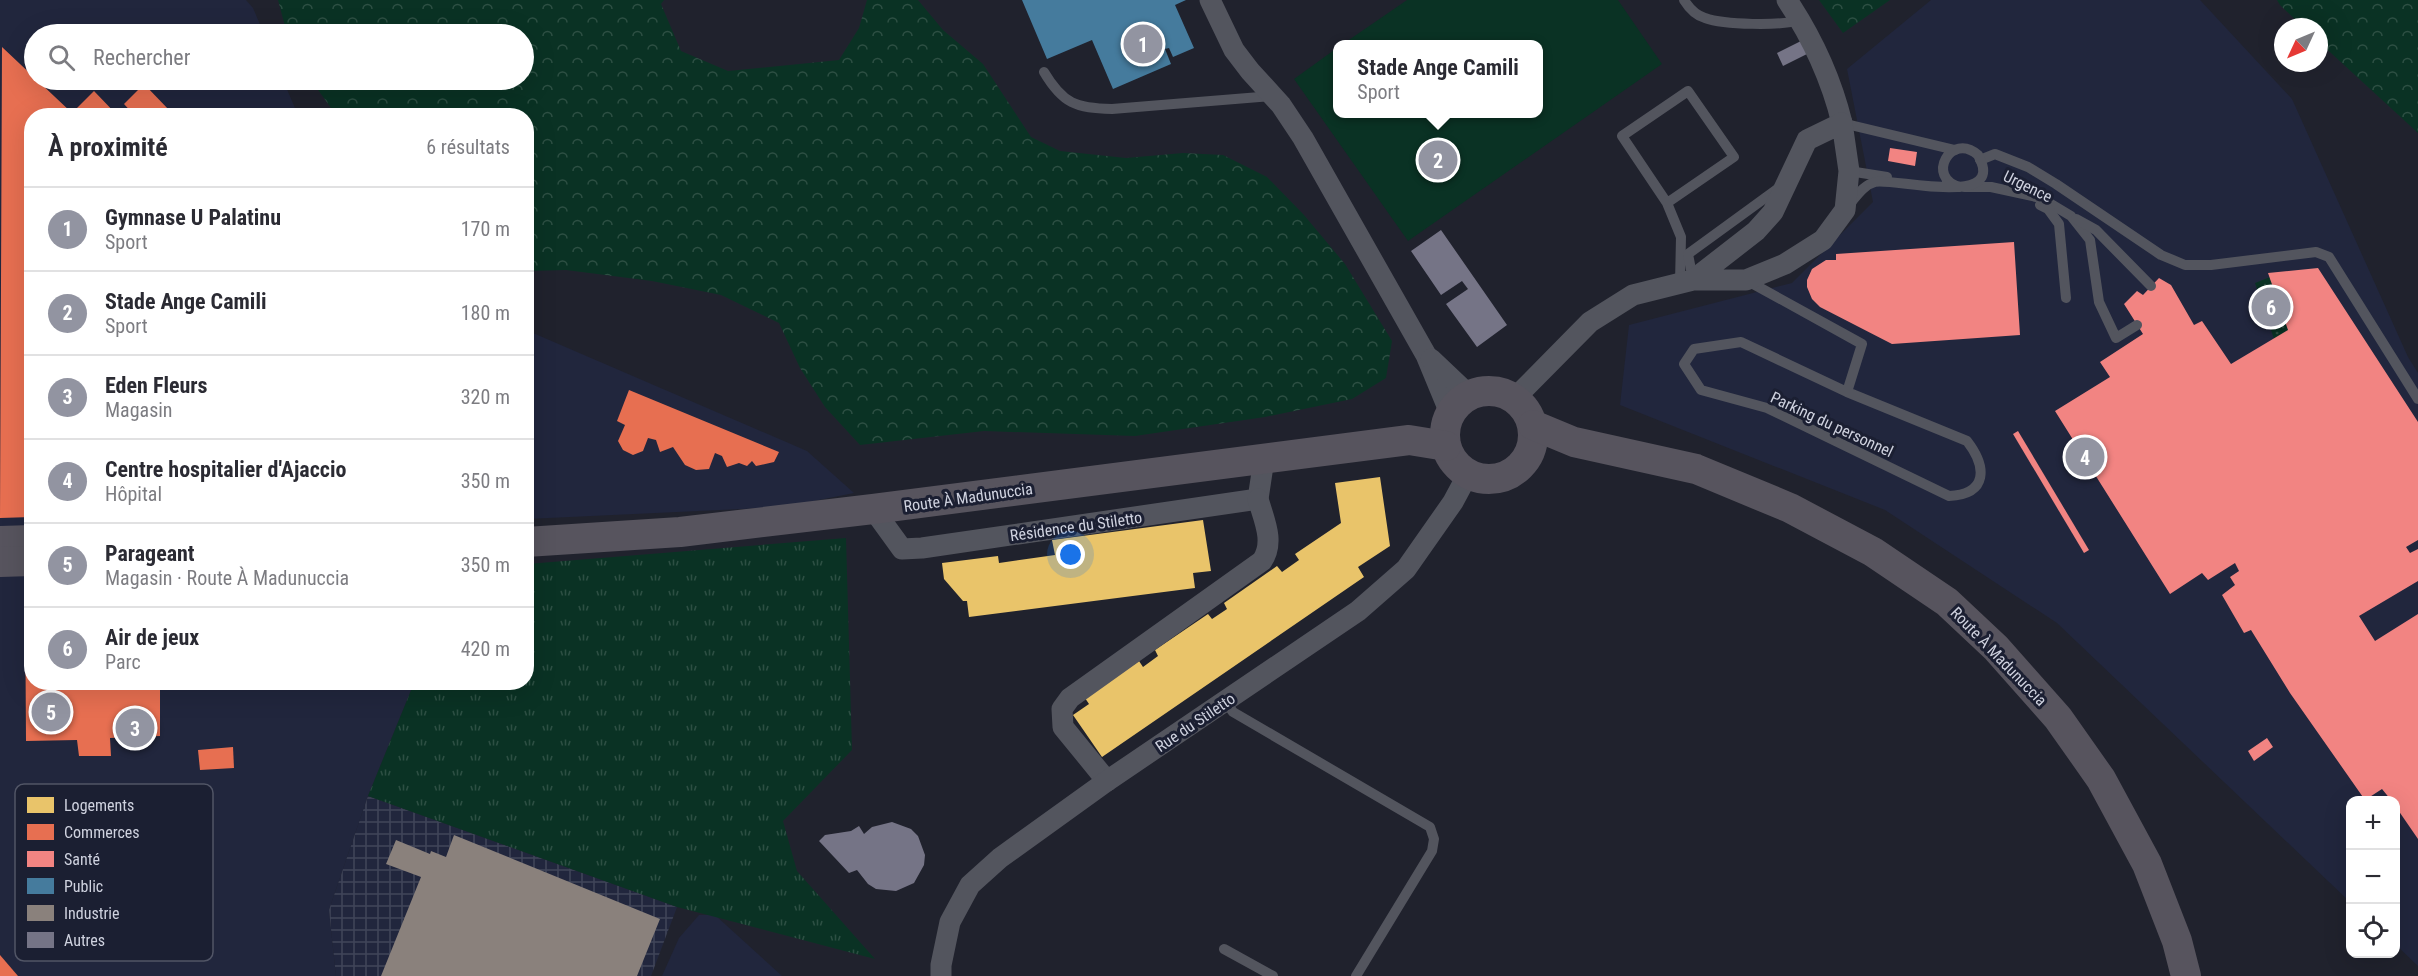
<!DOCTYPE html>
<html lang="fr">
<meta charset="utf-8">
<style>
:root{--surface:#fff;--page:#f7f7f7;--text:#2b2b33;--muted:#7c7c81;--line:#e1e1e2;--accent:#9294a1}
body{margin:0;font-family:"Roboto Condensed",sans-serif;background:var(--page);color:var(--text)}
.controls{position:absolute;right:18px;bottom:18px;display:grid;overflow:hidden;border-radius:12px;box-shadow:0 6px 24px #0002}
.controls button{width:54px;height:54px;display:grid;place-items:center;padding:0;border:0;border-bottom:2px solid var(--line);background:var(--surface);color:var(--text);font:30px sans-serif}
.compass{position:absolute;left:2274px;top:18px;width:54px;height:54px;border-radius:50%;background:var(--surface);box-shadow:0 6px 24px #0002;rotate:226deg}
.you{position:absolute;left:1071px;top:555px;width:21px;height:21px;margin:-15px;border:4px solid #fff;border-radius:50%;background:#1a73e8;box-shadow:0 0 0 9px #1a73e833}
.badge{display:grid;place-items:center;width:39px;height:39px;border-radius:50%;background:var(--accent);color:#fff;font-size:20px;font-weight:700}
.pin{position:absolute;translate:-50% -50%;border:3px solid #fff;box-shadow:0 2px 6px #0006}
.popup{position:absolute;left:1333px;top:40px;width:210px;height:78px;box-sizing:border-box;display:grid;place-content:center;border-radius:12px;background:var(--surface);filter:drop-shadow(0 2px 4px #0005);font-size:20px;white-space:nowrap;color:var(--muted)}
.popup b{font-size:22px;color:var(--text)}
.popup::after{content:'';position:absolute;left:50%;top:100%;margin-left:-12px;border:12px solid transparent;border-top-color:var(--surface)}
.list{margin:0;padding:0;list-style:none}
h2{display:flex;justify-content:space-between;align-items:center;height:78px;margin:0;padding:0 24px;font-size:26px}
h2 small{font-size:20px;font-weight:400;color:var(--muted)}
.list li{display:grid;grid-template-columns:39px 1fr auto;gap:18px;align-items:center;box-sizing:border-box;height:84px;padding:0 24px;border-top:2px solid var(--line)}
.list b{display:block;font-size:22px;white-space:nowrap}
.list p{margin:0;font-size:20px;white-space:nowrap;color:var(--muted)}
.list em{font-size:20px;font-style:normal;color:var(--muted)}
.icon{flex:none;width:33px;height:33px;fill:none;stroke:currentColor;stroke-width:2;stroke-linecap:round;stroke-linejoin:round}
.map{position:relative;flex:none;width:2418px;height:976px;overflow:hidden}
.search{position:absolute;background:var(--surface);box-shadow:0 6px 24px #0002;left:24px;top:24px;width:510px;height:66px;display:flex;align-items:center;gap:15px;box-sizing:border-box;padding:0 21px;border-radius:33px;color:var(--muted);font-size:22px}
.panel{position:absolute;background:var(--surface);box-shadow:0 6px 24px #0002;left:24px;top:108px;width:510px;height:582px;border-radius:24px}
.map>svg:first-child{display:block}
</style>
<div class="map">
<svg width="2418" height="976" viewBox="0 0 2418 976">
<defs>
<pattern id="industrial-grid" width="8" height="8" patternUnits="userSpaceOnUse" patternTransform="scale(1.5)"><rect width="8" height="8" fill="#21263d"/><path d="M0 4h8M4 0v8" fill="none" stroke="#404559"/></pattern>
<pattern id="grass-tufts" width="24" height="20" patternUnits="userSpaceOnUse" patternTransform="scale(1.5)"><rect width="24" height="20" fill="#0a3224"/><path d="M3 7l-1-3M5 7V3M7 7l1-3M15 17l-1-3M17 17v-4M19 17l1-3" fill="none" stroke="#2d4f43"/></pattern>
<pattern id="forest-crowns" width="20" height="18" patternUnits="userSpaceOnUse" patternTransform="scale(1.5)"><rect width="20" height="18" fill="#0a3224"/><path d="M2 6a3 3 0 1 1 6 0M12 15a3 3 0 1 1 6 0" fill="none" stroke="#2d4f43"/></pattern>
<pattern id="park-dots" width="8" height="8" patternUnits="userSpaceOnUse" patternTransform="scale(1.5)"><rect width="8" height="8" fill="#0a3224"/><path d="M2 2h.1M6 6h.1" fill="none" stroke="#2d4f43" stroke-width="1.8" stroke-linecap="round"/></pattern>
</defs>
<rect width="100%" height="100%" fill="#20222d"/>
<!-- built -->
<g fill="#21263d">
<polygon points="0,0 246,0 253,8 264,34 34,34 34,80 283,80 298,115 32,116 32,682 414,683 368,796 329,910 336,976 0,976"/>
<polygon points="1931,0 2200,0 2292,99 2408,357 2418,373 2418,966 2396,945 2396,800 2350,800 2350,902 2057,623 1885,510 1620,405 1629,325 1792,283 1873,202 1847,69"/>
<polygon points="526,330 807,451 854,493 784,507 527,519"/>
<polygon points="699,915 715,915 782,976 662,976 679,938"/>
</g>
<!-- industrial -->
<polygon fill="url(#industrial-grid)" points="368,796 677,907 651,976 336,976 329,910"/>
<!-- grass -->
<polygon fill="url(#grass-tufts)" points="846,538 852,750 783,821 797,871 875,959 677,907 368,796 414,683 526,682 527,564"/>
<!-- forest -->
<g fill="url(#forest-crowns)">
<polygon points="278,0 664,0 661,4 681,51 728,71 839,60 859,28 867,0 918,0 943,30 983,64 1031,137 1060,151 1126,158 1183,153 1223,155 1267,177 1304,215 1345,264 1392,341 1386,378 1352,399 1265,417 1135,436 984,431 860,445 825,407 800,368 779,323 721,295 652,281 566,270 527,271 526,116 336,115 311,80 524,80 524,34 287,34"/>
<polygon points="1819,0 1890,0 1843,33"/>
<polygon points="2277,0 2418,0 2418,133 2319,42 2319,27 2303,27 2280,5"/>
</g>
<!-- park -->
<polygon fill="url(#park-dots)" points="2270,277 2288,330 2274,339 2255,283"/>
<!-- garden -->
<polygon fill="#0a3224" points="1407,0 1618,0 1662,64 1408,241 1294,79 1337,48 1338,114 1538,114 1538,45 1343,44"/>
<!-- homes -->
<g fill="#e9c46a">
<polygon points="1380,477 1390,546 1358,567 1364,577 1102,757 1073,715 1089,704 1085,698 1139,661 1143,667 1158,656 1155,650 1208,614 1212,619 1227,609 1224,603 1277,566 1282,572 1299,560 1295,554 1341,523 1335,483"/>
<polygon points="1203,520 1211,571 1193,573 1195,588 969,617 967,601 963,601 944,579 942,563 998,556 999,563 1055,555 1052,540"/>
</g>
<!-- shops -->
<g fill="#e76f51">
<polygon points="2,47 72,113 94,91 118,116 32,116 32,517 0,518"/>
<polygon points="144,84 170,111 165,116 135,116 124,104"/>
<polygon points="629,390 779,452 774,462 756,466 752,461 747,466 739,463 727,467 722,456 715,453 709,469 696,470 685,465 673,447 660,452 656,440 648,438 643,451 633,455 623,450 618,441 625,425 617,421"/>
<polygon points="25,587 32,587 32,682 160,682 160,736 110,738 111,756 79,756 77,740 26,741"/>
<polygon points="233,747 234,768 200,770 198,750"/>
<polygon points="0,955 18,976 0,976"/>
</g>
<!-- health -->
<g fill="#f28482">
<polygon points="1890,148 1917,152 1915,166 1888,161"/>
<polygon points="2014,242 2020,335 1892,344 1820,307 1812,299 1807,287 1807,280 1812,269 1826,260 1836,260 1836,254"/>
<polygon points="2318,268 2418,422 2418,540 2406,547 2410,553 2418,549 2418,581 2359,616 2375,641 2418,614 2418,839 2396,807 2396,800 2391,800 2382,789 2365,800 2290,693 2251,630 2244,633 2222,595 2235,585 2230,577 2239,571 2235,563 2208,580 2202,573 2170,594 2055,411 2110,377 2100,362 2143,334 2124,304 2137,291 2143,295 2159,278 2171,285 2194,325 2202,321 2231,364 2288,330 2268,273"/>
<polygon points="2018,431 2089,550 2084,553 2013,434"/>
<polygon points="2267,738 2273,747 2254,761 2248,751"/>
</g>
<!-- public -->
<polygon fill="#457b9d" points="1022,0 1186,0 1175,5 1194,48 1173,57 1169,48 1165,49 1171,64 1113,89 1092,40 1047,59"/>
<!-- industry -->
<polygon fill="#8a817c" points="454,835 660,919 637,976 381,976 421,877 386,864 396,840 430,854 431,851 446,857"/>
<!-- building -->
<g fill="#757486">
<polygon points="1803,40 1809,53 1783,66 1777,53"/>
<polygon points="1441,230 1507,325 1477,347 1446,304 1468,289 1462,281 1441,295 1411,251"/>
<polygon points="892,822 911,829 918,836 925,855 924,865 914,883 896,891 876,889 868,884 857,870 849,873 819,841 825,835 851,831 859,826 864,834 872,827"/>
</g>
<g fill="none" stroke-linecap="round" stroke-linejoin="round">
<!-- lane -->
<g stroke="#53555e" stroke-width="10">
<path d="M1684 0C1689 8 1695 15 1705 18 1724 25 1781 26 1800 20"/>
<path d="M1044 72C1063 104 1076 108 1112 109L1273 96"/>
<polyline points="1842,123 1955,150"/>
<polyline points="1980,160 1995,154 2028,167 2056,184 2161,255 2185,265 2211,265 2316,252 2329,257 2418,399"/>
<polyline points="1849,171 1887,177"/>
<polyline points="1964,187 1991,187 2041,198 2071,216 2090,240 2099,302 2116,338 2137,325"/>
<polyline points="1667,203 1734,157 1688,91 1622,136 1667,203 1681,237 1680,283"/>
<polyline points="2040,205 2048,209 2059,224 2066,298"/>
<path d="M1848 206C1856 197 1863 185 1875 182 1892 177 2009 210 1978 155 1951 131 1925 178 1960 187"/>
<polyline points="2076,219 2096,230 2151,286"/>
<polyline points="1693,280 1688,254 1780,187"/>
<path d="M1746 280 1862 344 1847 392 1741 342 1694 349 1684 364 1701 390 1767 408 1949 496C1988 494 1987 467 1967 441L1847 392"/>
<polyline points="1225,701 1233,712 1430,827 1434,839 1432,851 1356,976"/>
<polyline points="1224,949 1273,976"/>
</g>
<!-- street -->
<g stroke="#53555e" stroke-width="21">
<polyline points="1210,0 1234,50 1250,71 1281,105 1303,138 1426,355 1450,413"/>
<path d="M1787 0C1813 39 1831 78 1842 123"/>
<polyline points="1431,359 1469,395"/>
<polyline points="1515,398 1590,322 1633,295 1693,280 1746,280 1785,264 1823,240 1845,210 1849,171 1842,123 1807,140 1773,212 1756,231 1693,280"/>
<polyline points="873,509 902,549 922,548 1258,499 1264,459"/>
<path d="M1107 781 1063 727 1062 709 1070 698 1262 561C1275 542 1264 520 1258 499"/>
<polyline points="941,976 941,965 950,922 970,885 1000,858 1107,781 1358,611 1406,569 1453,502 1468,474"/>
</g>
<!-- secondary -->
<g stroke="#57545e" stroke-width="30">
<circle cx="1489" cy="435" r="44"/>
<polyline points="1533,425 1574,442 1696,469 1790,508 1873,552 1947,602 1996,648 2058,718 2101,779 2147,864 2177,941 2186,976"/>
<polyline points="0,541 32,540"/>
<polyline points="526,542 680,532 873,509 1409,440 1446,446"/>
<polyline points="0,562 32,561"/>
</g>
</g>
<g text-anchor="middle" stroke-width="6" stroke-linejoin="round" paint-order="stroke">
<!-- street labels -->
<g font-size="16" fill="#cfd2df" stroke="#1b1f32">
<text transform="translate(2028 186) rotate(26)" y="6">Urgence</text>
<text transform="translate(1832 424) rotate(25)" y="6">Parking du personnel</text>
<text transform="translate(968 497) rotate(-8)" y="6">Route À Madunuccia</text>
<text transform="translate(1076 526) rotate(-8)" y="6">Résidence du Stiletto</text>
<text transform="translate(1999 656) rotate(46)" y="6">Route À Madunuccia</text>
<text transform="translate(1195 722) rotate(-34)" y="6">Rue du Stiletto</text>
</g>
</g>
<!-- legend -->
<rect x="15" y="784" width="198" height="177" rx="9" fill="#1b1f32" stroke="#515566" stroke-width="1.5"/>
<rect x="27" y="797" width="27" height="16" fill="#e9c46a"/>
<rect x="27" y="824" width="27" height="16" fill="#e76f51"/>
<rect x="27" y="851" width="27" height="16" fill="#f28482"/>
<rect x="27" y="878" width="27" height="16" fill="#457b9d"/>
<rect x="27" y="905" width="27" height="16" fill="#8a817c"/>
<rect x="27" y="932" width="27" height="16" fill="#757486"/>
<g font-size="16" fill="#cfd2df">
<text x="64" y="811">Logements</text>
<text x="64" y="838">Commerces</text>
<text x="64" y="865">Santé</text>
<text x="64" y="892">Public</text>
<text x="64" y="919">Industrie</text>
<text x="64" y="946">Autres</text>
</g>
</svg>
<div class="controls">
<button>+</button>
<button>−</button>
<button><svg class="icon" aria-label="locate" viewBox="0 0 24 24"><circle cx="12" cy="12" r="6"/><path d="M12 2v4M12 18v4M2 12h4M18 12h4"/></svg></button>
</div>
<svg class="compass" viewBox="-18 -18 36 36"><path d="M0-13l5 13h-10z" fill="#e53935"/><path d="M0 13l5-13h-10z" fill="#7c7c81"/></svg>
<div class="you"></div>
<div class="pin badge" style="left:1143px;top:44px">1</div>
<div class="pin badge" style="left:1438px;top:160px">2</div>
<div class="popup"><b>Stade Ange Camili</b>Sport</div>
<div class="pin badge" style="left:135px;top:728px">3</div>
<div class="pin badge" style="left:2085px;top:457px">4</div>
<div class="pin badge" style="left:51px;top:712px">5</div>
<div class="pin badge" style="left:2271px;top:307px">6</div>
<div class="search"><svg class="icon" aria-label="search" viewBox="0 0 24 24"><circle cx="10" cy="10" r="6"/><path d="M15 15l6 6"/></svg>Rechercher</div>
<section class="panel">
<h2>À proximité<small>6 résultats</small></h2>
<ul class="list">
<li><span class="badge">1</span><div><b>Gymnase U Palatinu</b><p>Sport</p></div><em>170 m</em></li>
<li><span class="badge">2</span><div><b>Stade Ange Camili</b><p>Sport</p></div><em>180 m</em></li>
<li><span class="badge">3</span><div><b>Eden Fleurs</b><p>Magasin</p></div><em>320 m</em></li>
<li><span class="badge">4</span><div><b>Centre hospitalier d'Ajaccio</b><p>Hôpital</p></div><em>350 m</em></li>
<li><span class="badge">5</span><div><b>Parageant</b><p>Magasin · Route À Madunuccia</p></div><em>350 m</em></li>
<li><span class="badge">6</span><div><b>Air de jeux</b><p>Parc</p></div><em>420 m</em></li>
</ul>
</section>
</div>
